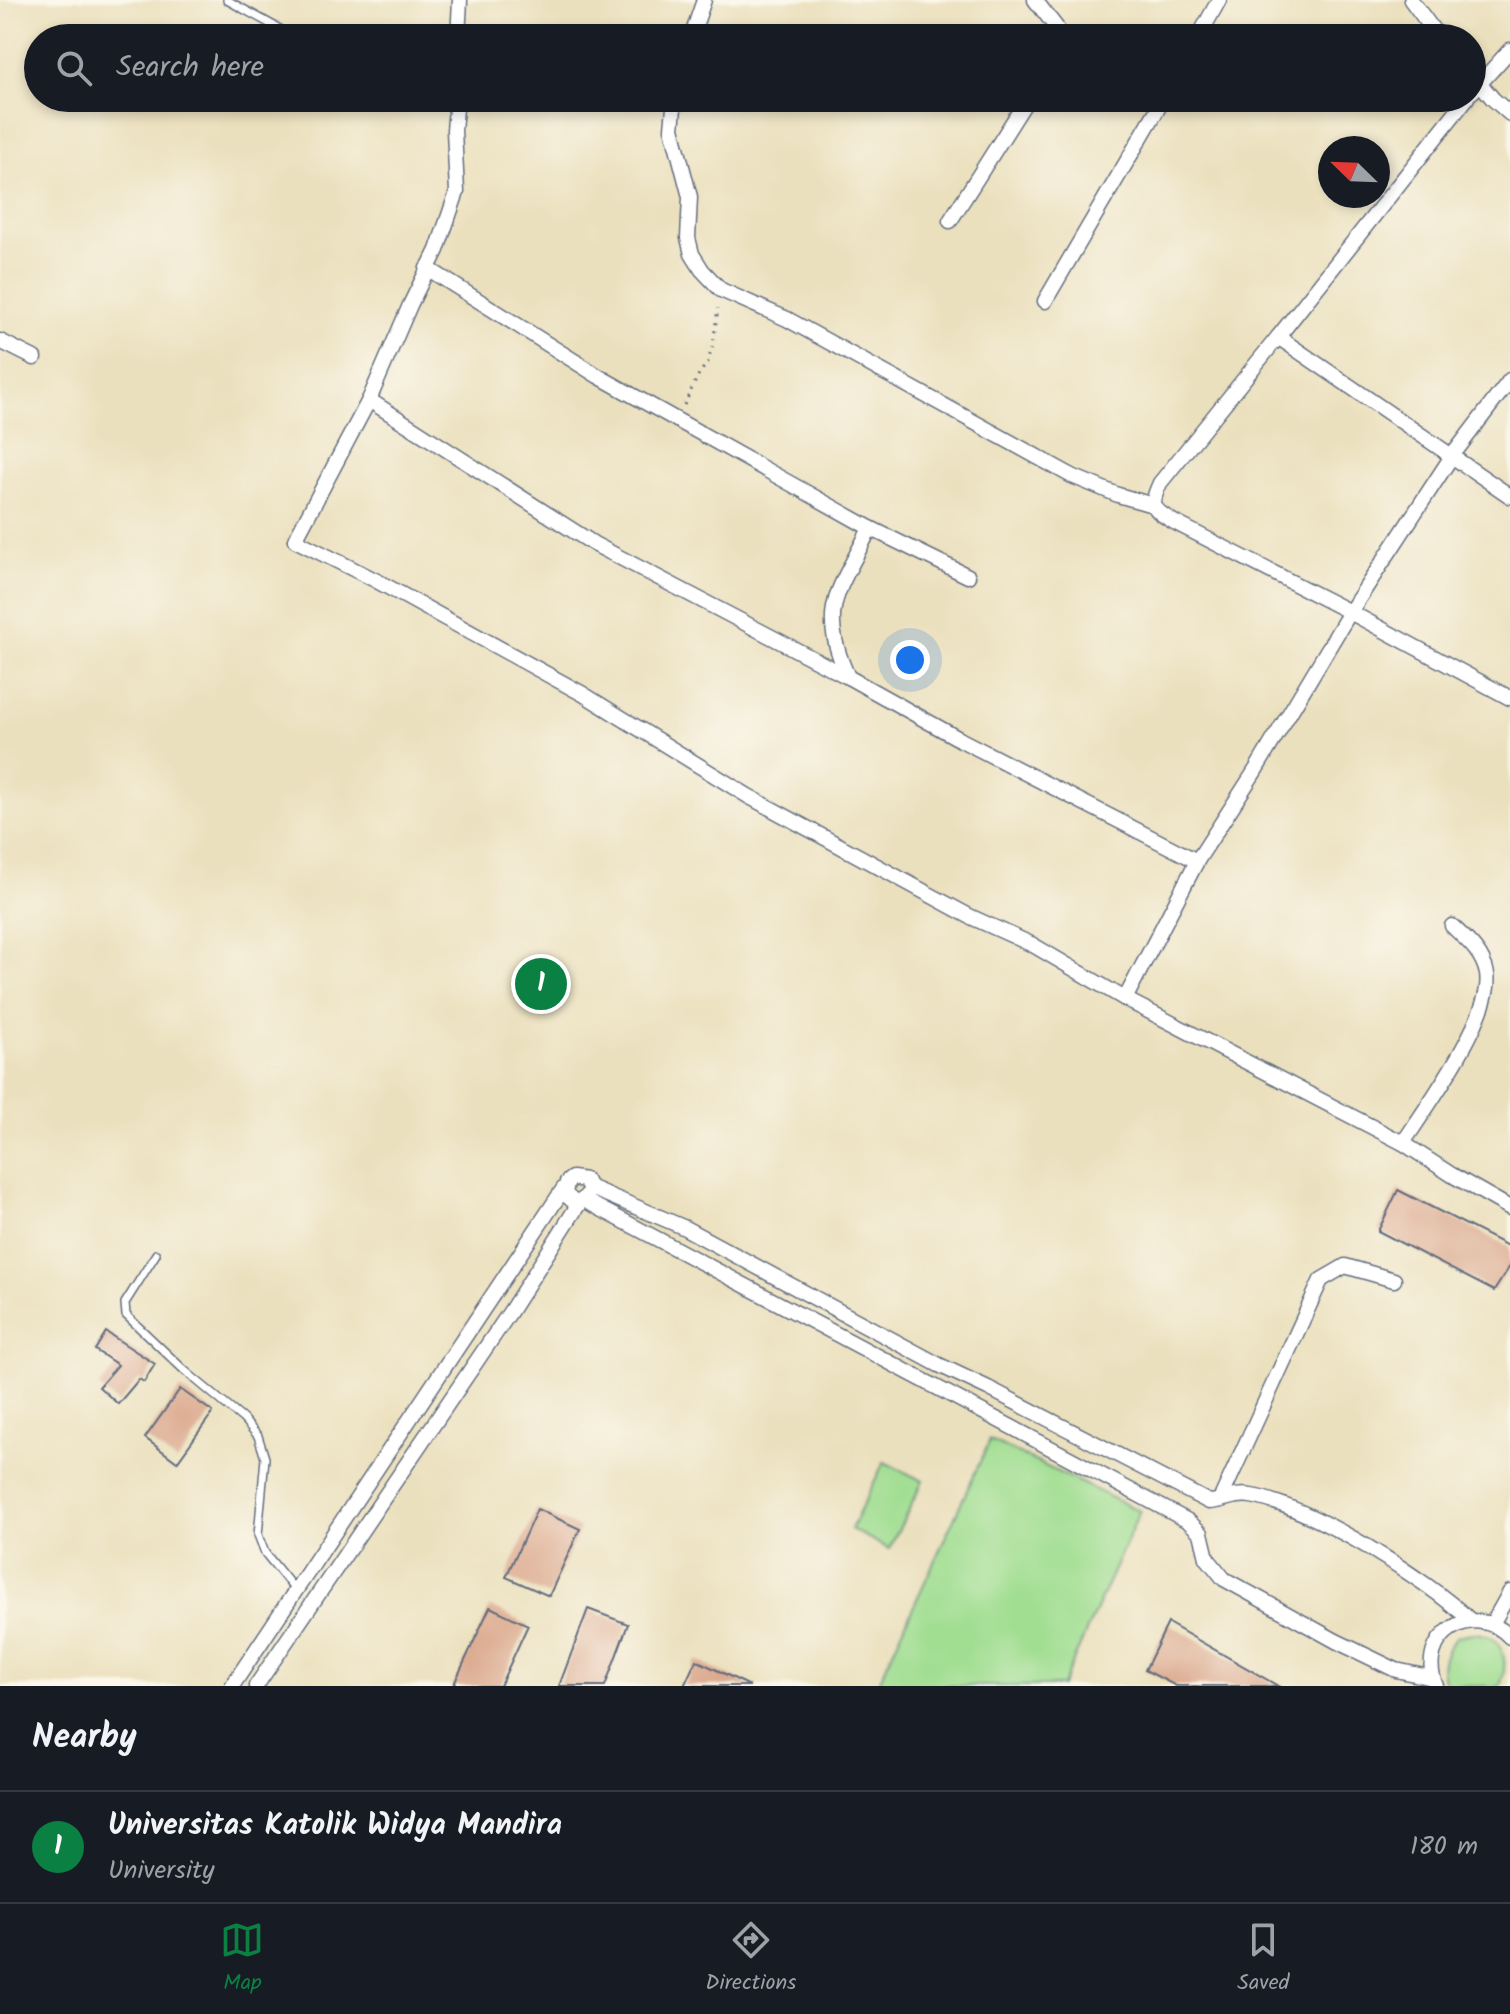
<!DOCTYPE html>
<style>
:root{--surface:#171b24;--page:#20242c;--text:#f1f3f6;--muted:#9ea1a6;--line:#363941;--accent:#0b8043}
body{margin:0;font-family:Kalam,sans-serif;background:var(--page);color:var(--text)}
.compass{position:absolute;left:1318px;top:136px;width:72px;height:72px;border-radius:50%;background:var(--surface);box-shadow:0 4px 12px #0003;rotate:293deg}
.you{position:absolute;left:910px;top:660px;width:28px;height:28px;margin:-20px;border:6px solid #fff;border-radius:50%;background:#1a73e8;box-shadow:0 0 0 12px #1a73e833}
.badge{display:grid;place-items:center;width:52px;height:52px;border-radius:50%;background:var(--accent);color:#fff;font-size:26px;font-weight:700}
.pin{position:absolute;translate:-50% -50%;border:4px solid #fff;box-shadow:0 2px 8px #0006}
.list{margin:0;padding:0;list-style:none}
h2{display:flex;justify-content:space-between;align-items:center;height:104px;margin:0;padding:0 32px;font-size:34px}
h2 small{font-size:26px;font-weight:400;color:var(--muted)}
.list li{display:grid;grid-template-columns:52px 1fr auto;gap:24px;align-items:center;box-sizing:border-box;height:112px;padding:0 32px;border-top:2px solid var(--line)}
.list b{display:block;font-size:30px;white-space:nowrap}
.list p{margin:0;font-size:26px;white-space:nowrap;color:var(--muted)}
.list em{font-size:26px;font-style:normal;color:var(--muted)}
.icon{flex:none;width:44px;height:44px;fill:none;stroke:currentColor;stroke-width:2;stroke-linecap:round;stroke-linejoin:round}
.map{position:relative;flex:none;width:1510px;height:1686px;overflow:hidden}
.search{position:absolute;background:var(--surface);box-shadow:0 4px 12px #0003;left:24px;right:24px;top:24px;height:88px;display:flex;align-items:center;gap:20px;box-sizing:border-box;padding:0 28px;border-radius:44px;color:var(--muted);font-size:30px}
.sheet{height:216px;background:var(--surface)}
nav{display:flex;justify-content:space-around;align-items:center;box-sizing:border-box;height:112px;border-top:2px solid var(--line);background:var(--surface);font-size:22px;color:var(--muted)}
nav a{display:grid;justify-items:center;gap:4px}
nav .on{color:var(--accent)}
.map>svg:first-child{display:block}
</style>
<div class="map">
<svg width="1510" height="1686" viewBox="0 0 1510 1686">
<rect width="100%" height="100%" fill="#fbf7ec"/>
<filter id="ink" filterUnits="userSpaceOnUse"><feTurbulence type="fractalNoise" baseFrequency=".0125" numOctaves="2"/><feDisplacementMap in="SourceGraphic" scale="16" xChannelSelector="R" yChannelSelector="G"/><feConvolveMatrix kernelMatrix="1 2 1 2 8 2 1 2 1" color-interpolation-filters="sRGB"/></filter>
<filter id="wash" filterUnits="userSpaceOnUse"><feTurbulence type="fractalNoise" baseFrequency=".006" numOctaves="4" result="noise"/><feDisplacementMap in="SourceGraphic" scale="32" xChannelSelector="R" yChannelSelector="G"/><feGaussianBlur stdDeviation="1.8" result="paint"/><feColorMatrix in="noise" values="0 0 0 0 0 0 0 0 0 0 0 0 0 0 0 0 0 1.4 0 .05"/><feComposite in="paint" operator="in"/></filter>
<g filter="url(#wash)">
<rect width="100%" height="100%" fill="#ebe0bd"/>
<!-- green -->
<g fill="#a1de92" stroke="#5e8678" stroke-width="2">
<polygon points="990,1440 1140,1511 1062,1686 877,1686"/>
<polygon points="884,1462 923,1481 889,1549 851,1529"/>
<path d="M1472 1633C1503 1634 1510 1659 1500 1686H1447C1437 1669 1444 1650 1457 1636Z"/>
</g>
<g id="blocks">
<!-- building -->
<g fill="#dcaa8f">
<polygon points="1398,1190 1510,1247 1510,1266 1494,1291 1378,1231"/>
<polygon points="106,1332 155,1364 144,1382 139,1379 118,1404 99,1387 118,1365 95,1350"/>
<polygon points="180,1389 213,1412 177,1462 145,1438"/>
<polygon points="537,1509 580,1529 549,1596 506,1577"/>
<polygon points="490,1607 528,1625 500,1686 453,1686"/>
<polygon points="588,1609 628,1624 605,1686 559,1686"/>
<polygon points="1168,1623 1278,1686 1176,1686 1145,1670"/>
<polygon points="696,1660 750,1686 684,1686"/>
</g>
</g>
</g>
<g filter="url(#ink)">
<use href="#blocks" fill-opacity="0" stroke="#646d7f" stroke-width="2"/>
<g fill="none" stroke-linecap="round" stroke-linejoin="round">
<!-- lane casing -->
<g stroke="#646d7f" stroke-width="10">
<g id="lane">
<polyline points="227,0 287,33"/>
<polyline points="156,1254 125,1303 126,1315 184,1370 243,1419 258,1436 265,1458 258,1535 265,1553 295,1590"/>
</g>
</g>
<!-- street casing -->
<g stroke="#646d7f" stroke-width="17">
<g id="street">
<polyline points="1035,0 1056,27 1061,38"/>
<polyline points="1411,0 1439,38"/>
<polyline points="458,38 460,0"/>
<polyline points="691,38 704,0"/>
<polyline points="1198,38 1219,0"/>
<polyline points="1472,74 1493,99 1510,114"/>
<polyline points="1472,92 1510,50"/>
<polyline points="457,98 454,130 457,192 437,250 410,305 369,400 295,540 377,581 583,694 748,796 969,916 1033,945 1125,999 1403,1143 1452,1175 1510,1208"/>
<polyline points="675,98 672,128 690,197 688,238 692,254 702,270 721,290 787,319 1072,476 1118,495 1153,505"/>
<polyline points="1467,98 1278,337 1510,496"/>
<polyline points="950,221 1028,98"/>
<path d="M427 268 598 376 870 528C840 591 816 607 848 677L961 740 1197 861"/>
<polyline points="1045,301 1164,98"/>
<polyline points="0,341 34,358"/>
<polyline points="1510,380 1452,456 1350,612 1510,698"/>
<polyline points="369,400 594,544 848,677"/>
<polyline points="870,528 968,576"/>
<path d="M1125 999 1197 861 1255 771 1350 612 1174 522C1153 509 1149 507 1160 483L1278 337"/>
<path d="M1403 1143C1426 1108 1494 1014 1487 974 1483 953 1467 940 1452 926"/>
<path d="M589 1187 683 1227 939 1365 988 1388 1209 1502C1224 1501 1235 1493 1251 1496 1313 1507 1425 1578 1471 1621"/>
<polyline points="584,1200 1188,1521 1201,1533 1207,1558 1224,1579 1336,1641 1396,1670 1433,1678"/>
<polyline points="1220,1500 1321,1280 1345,1266 1394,1280"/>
<polyline points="1492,1624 1510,1592"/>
<polyline points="232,1686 564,1188"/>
<polyline points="256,1686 510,1312 580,1202 588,1194 589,1187 585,1180 572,1178 567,1182 565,1194 574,1202 580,1202"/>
<path d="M1436 1686C1415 1636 1473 1599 1510 1637"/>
</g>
</g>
<!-- path -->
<polyline stroke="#646d7f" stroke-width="3" stroke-dasharray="2 6" stroke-linecap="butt" points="684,405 699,374 708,362 713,344 718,308"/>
<!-- lane -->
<use href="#lane" stroke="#fff" stroke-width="7"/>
<!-- street -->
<use href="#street" stroke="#fff" stroke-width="14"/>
</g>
</g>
</svg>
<svg class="compass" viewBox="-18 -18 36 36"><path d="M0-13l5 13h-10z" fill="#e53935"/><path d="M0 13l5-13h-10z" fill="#9ea1a6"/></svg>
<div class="you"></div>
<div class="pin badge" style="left:541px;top:984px">1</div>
<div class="search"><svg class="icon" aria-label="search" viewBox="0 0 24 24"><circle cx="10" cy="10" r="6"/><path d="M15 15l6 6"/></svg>Search here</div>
</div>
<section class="sheet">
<h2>Nearby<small></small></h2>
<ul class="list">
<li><span class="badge">1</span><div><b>Universitas Katolik Widya Mandira</b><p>University</p></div><em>180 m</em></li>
</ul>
</section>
<nav>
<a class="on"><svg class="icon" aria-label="map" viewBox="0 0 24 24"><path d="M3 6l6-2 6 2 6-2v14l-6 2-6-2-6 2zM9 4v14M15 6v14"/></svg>Map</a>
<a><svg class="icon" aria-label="directions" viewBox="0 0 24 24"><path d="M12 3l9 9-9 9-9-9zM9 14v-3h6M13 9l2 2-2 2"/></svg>Directions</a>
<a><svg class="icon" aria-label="saved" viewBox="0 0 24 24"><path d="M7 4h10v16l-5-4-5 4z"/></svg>Saved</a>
</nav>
